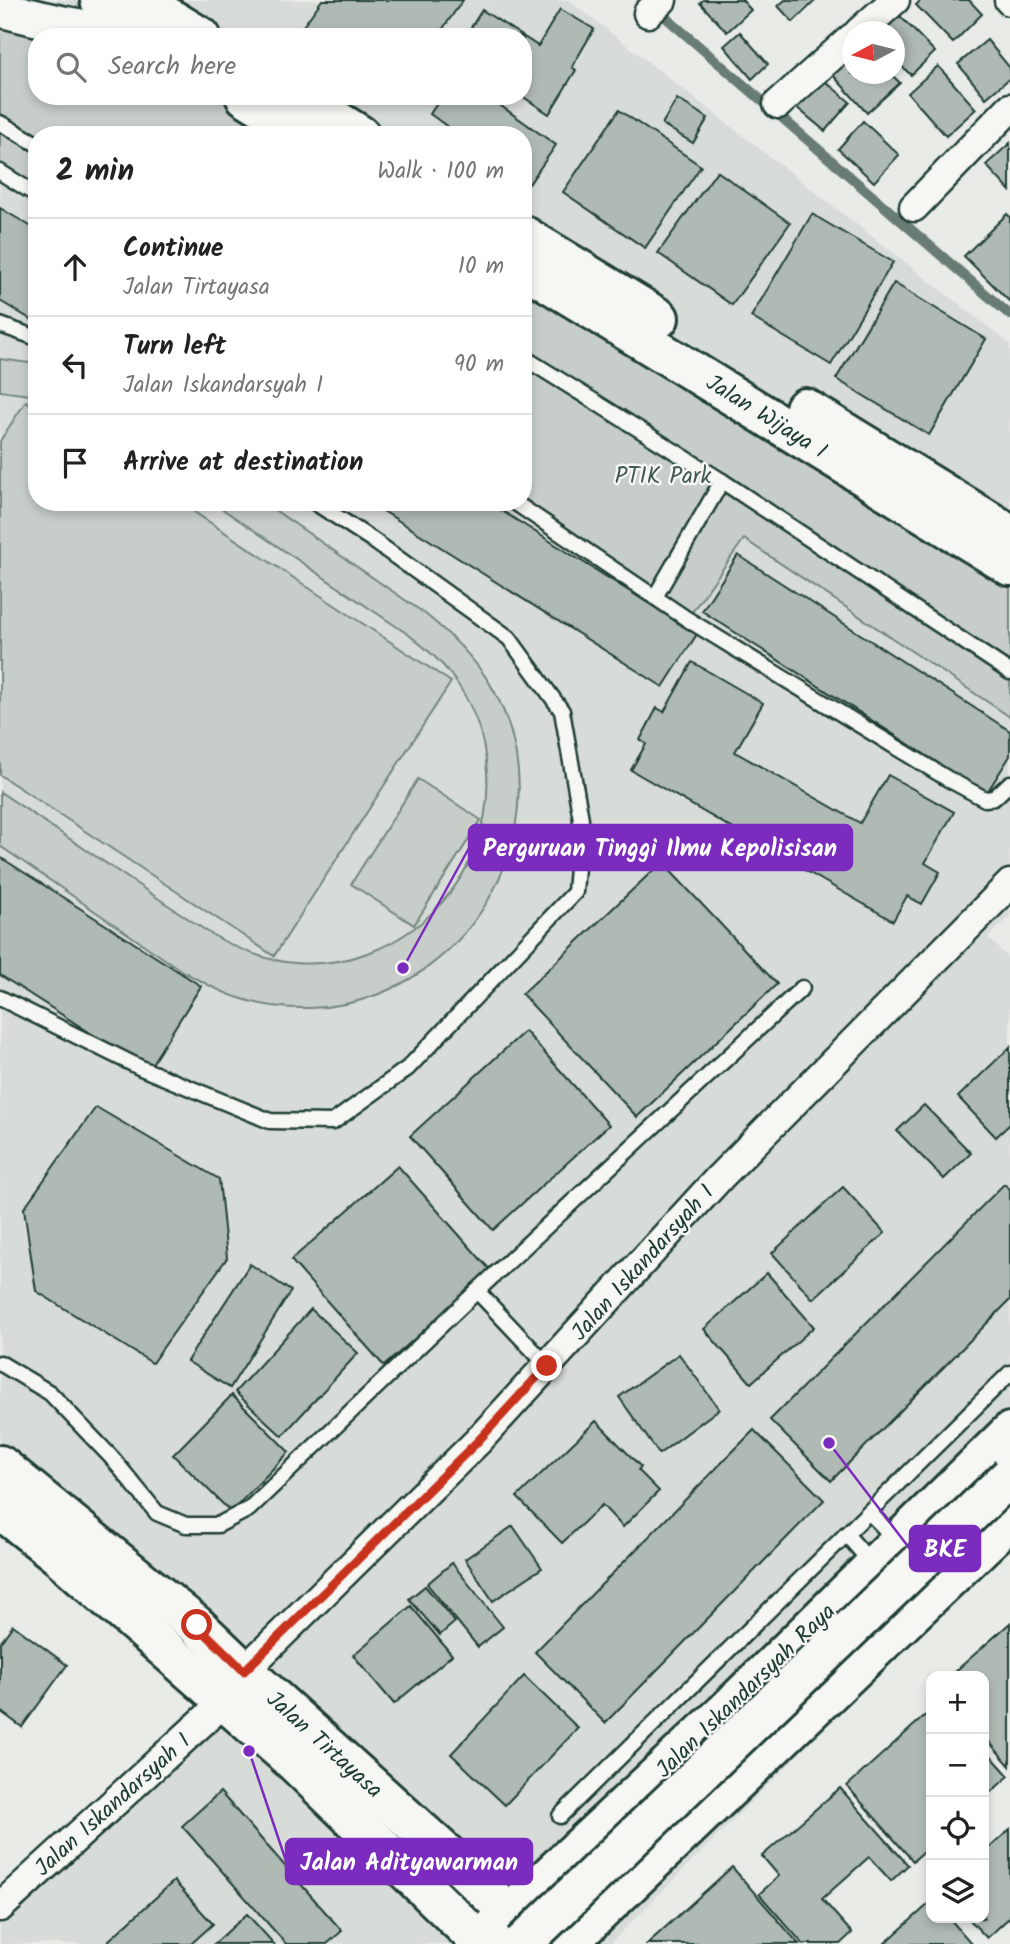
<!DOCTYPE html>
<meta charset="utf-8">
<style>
:root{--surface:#fff;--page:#f6f6f6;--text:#222;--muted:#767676;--line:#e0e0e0}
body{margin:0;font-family:Kalam,sans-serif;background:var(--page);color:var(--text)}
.controls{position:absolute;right:21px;bottom:21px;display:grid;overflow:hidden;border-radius:14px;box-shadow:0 4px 10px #0003}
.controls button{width:63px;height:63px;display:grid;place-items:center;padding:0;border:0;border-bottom:2px solid var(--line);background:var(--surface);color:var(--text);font:35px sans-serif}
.compass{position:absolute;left:842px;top:21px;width:63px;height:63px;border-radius:50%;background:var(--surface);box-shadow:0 4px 10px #0003;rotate:263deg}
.stop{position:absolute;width:21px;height:21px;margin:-16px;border:5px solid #c8321e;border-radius:50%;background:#fff}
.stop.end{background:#c8321e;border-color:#fff;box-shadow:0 2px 7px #0008}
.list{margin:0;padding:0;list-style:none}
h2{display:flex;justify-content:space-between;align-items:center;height:91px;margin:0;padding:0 28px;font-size:30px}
h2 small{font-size:23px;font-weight:400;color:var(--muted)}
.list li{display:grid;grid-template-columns:46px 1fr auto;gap:21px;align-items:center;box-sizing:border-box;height:98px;padding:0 28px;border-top:2px solid var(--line)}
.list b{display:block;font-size:26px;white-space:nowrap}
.list p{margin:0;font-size:23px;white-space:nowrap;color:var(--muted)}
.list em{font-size:23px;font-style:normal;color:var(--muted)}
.icon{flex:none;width:38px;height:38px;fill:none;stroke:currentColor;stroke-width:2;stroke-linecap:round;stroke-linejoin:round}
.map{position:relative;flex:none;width:1010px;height:1944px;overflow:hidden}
.search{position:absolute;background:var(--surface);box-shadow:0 4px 10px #0003;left:28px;top:28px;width:504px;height:77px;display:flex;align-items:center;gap:18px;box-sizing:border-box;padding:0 24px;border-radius:28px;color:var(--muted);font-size:26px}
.panel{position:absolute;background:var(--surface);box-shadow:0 4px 10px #0003;left:28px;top:126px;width:504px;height:385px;border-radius:28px}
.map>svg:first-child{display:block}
</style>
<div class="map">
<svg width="1010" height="1944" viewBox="0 0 1010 1944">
<rect width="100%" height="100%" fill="#e9ebe7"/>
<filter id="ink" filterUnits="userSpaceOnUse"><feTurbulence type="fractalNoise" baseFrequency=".0143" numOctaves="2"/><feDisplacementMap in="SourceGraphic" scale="14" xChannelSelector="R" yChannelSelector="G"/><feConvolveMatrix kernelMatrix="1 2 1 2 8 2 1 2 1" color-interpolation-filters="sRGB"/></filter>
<g filter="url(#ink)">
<!-- built -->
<path fill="#d8dcd8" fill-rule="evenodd" d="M0 0H569L1010 344V917L988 937 1010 960V1541L610 1944H0V1890L219 1690 0 1534ZM37 37H523V96H37ZM37 135H523V502H37Z"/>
<!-- green -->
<g fill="#c7cec9" stroke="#73867e" stroke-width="2">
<polygon points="0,15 86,37 37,37 37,96 247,96 309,135 37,135 37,194 0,173"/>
<polygon points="523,269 1010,572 1010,717 744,539 687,619 523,498"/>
<polygon points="0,359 37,364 37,396 0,391"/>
<polygon points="26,401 37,409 37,502 179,502 451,682 274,956 0,775 0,441"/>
<path d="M212 502H263L424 613C449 633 471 654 489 682 558 796 501 946 379 994 336 1011 284 1013 239 998 219 992 201 981 182 971L0 846V792L211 934C237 949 264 961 295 963 402 971 494 880 487 773 485 738 473 703 451 675 439 659 424 647 409 635Z"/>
<polygon points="418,779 481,820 414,925 351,884"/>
</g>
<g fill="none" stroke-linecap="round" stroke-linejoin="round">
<!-- stream -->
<polyline stroke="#687c75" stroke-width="10" points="656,9 1010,315"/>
</g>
<!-- building -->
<g fill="#b0bab5" stroke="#1f3d34" stroke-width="2">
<polygon points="322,0 463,0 437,37 306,37 299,32"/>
<polygon points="703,0 742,0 751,10 727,32 700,3"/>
<polygon points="785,0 816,0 793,22 778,6"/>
<polygon points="921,0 969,0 982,14 953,43 916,5"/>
<polygon points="560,9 594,29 572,67 576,70 549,114 522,96 523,37 465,37 482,10 538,46"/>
<polygon points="899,15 935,52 911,75 894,59 894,32 882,32"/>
<polygon points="740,32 768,64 752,79 724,46"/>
<polygon points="987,40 1010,68 1010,78 986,98 958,64"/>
<polygon points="852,54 852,74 891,74 900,83 867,113 831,73"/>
<polygon points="938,66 976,109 946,136 908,93"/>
<polygon points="819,76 850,102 825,131 795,106"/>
<polygon points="442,96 487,96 556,145 529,184 523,180 523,135 459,135 430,114"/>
<polygon points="677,99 708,118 693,143 662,124"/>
<polygon points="619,110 701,166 645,248 563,192"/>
<polygon points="863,121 899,155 874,182 838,149"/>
<polygon points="1010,143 1010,191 986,165"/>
<polygon points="717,171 790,223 732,305 658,253"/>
<polygon points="0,208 37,230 37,323 0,301"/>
<polygon points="812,214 893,262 831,365 751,317"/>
<polygon points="1007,214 1010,217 1010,302 964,256"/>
<polygon points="894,283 986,339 929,435 836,379"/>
<polygon points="373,502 488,502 697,634 663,687 372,504"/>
<polygon points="738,555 1010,731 1010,756 986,794 702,611"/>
<polygon points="692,662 763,703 735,752 860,823 888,775 954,812 925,863 940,872 922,904 907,896 893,921 631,770 646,744 640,740 657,708 664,712"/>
<polygon points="0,857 201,986 148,1070 0,975"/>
<polygon points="662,862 777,984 637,1117 522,994"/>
<polygon points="525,1031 609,1125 493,1230 410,1136"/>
<polygon points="1010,1047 1010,1124 996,1137 958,1097"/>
<polygon points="924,1105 971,1153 944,1179 897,1131"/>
<polygon points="96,1107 219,1179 227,1258 152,1363 36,1291 24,1208"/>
<polygon points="398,1166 491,1271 384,1366 291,1260"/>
<polygon points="1004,1184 1010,1189 1010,1300 831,1481 770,1420"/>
<polygon points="843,1187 885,1233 813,1299 772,1253"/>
<polygon points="250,1264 291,1291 230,1388 187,1361"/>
<polygon points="767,1273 814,1327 751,1383 704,1329"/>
<polygon points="311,1309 358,1353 282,1436 235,1392"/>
<polygon points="679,1354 719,1409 659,1454 619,1397"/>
<polygon points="232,1395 289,1452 231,1512 173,1455"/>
<polygon points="596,1421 641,1467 638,1470 659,1491 623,1527 602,1505 562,1543 517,1497"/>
<polygon points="754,1430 824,1500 605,1723 535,1652"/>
<polygon points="513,1526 542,1568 493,1601 465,1559"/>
<polygon points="452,1563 503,1627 478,1647 427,1584"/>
<polygon points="425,1586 455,1622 440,1635 409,1599"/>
<polygon points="411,1606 452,1655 394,1704 353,1655"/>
<polygon points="1010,1623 1010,1766 984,1736 984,1676 950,1676"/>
<polygon points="13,1625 67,1665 22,1727 0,1711 0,1643"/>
<polygon points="524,1676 578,1728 505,1805 451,1754"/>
<polygon points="931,1710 931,1845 913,1861 847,1786"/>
<polygon points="984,1748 1009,1776 984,1798"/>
<polygon points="840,1788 908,1865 891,1881 869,1857 822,1899 852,1933 840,1944 803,1944 759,1894 779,1876 762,1856"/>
<polygon points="220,1792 342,1931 327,1944 286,1944 182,1826"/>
<polygon points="1010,1829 1010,1917 987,1938 968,1918 984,1918 984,1853"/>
<polygon points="732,1867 799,1944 647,1944"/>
<polygon points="174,1881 213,1924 191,1944 111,1944 108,1941"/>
<polygon points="931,1902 931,1918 949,1918 972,1944 884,1944"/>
<polygon points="247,1914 274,1944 214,1944"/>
</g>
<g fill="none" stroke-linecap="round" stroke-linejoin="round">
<!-- service casing -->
<g stroke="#1f3d34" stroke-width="19">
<g id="service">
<polyline points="0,123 37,144"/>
<polyline points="0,172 37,195"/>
<polyline points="0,325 37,338"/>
<polyline points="523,357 722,481 655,597"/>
<polyline points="722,481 1010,672"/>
<polyline points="514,502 687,619 948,779 985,799 994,798 1010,783"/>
<polyline points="0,998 141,1068 270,1121 333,1122 408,1068 575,892 581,819 562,711 509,638 371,539 314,502"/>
<polyline points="477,1291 547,1365"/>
<polyline points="0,1363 50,1393 112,1458 157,1513 186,1525 218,1525 249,1509 477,1291 802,988"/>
<polyline points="869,1512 897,1541"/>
<polyline points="846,1534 873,1565"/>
<polyline points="560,1816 1010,1373"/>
</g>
</g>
<!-- minor casing -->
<g stroke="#1f3d34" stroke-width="33">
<g id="minor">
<polyline points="1009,0 1010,1"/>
<polyline points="648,13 662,0"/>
<polyline points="859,32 895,0"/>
<polyline points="778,104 852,38"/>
<polyline points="914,207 1010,108"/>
<polyline points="244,1671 478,1441 720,1177 1010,884"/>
<polyline points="0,1907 224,1702"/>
</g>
</g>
<!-- tertiary casing -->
<g stroke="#1f3d34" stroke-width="40">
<path id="tertiary" d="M0 9C30 16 85 32 114 29 127 28 138 22 149 16"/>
</g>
<!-- secondary casing -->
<g stroke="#1f3d34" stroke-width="44">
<g id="secondary">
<polyline points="100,0 130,26 148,37"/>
<polyline points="146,0 158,11 201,37"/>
<polyline points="245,96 308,135"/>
<polyline points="298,96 360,135"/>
<polyline points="523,235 659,318"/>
<polyline points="523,267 1010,566"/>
<polyline points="805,408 1010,534"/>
<polyline points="0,1465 196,1625 244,1671 461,1867 510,1914 536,1933"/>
<polyline points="0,1509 59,1556 295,1763 479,1941 486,1944"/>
</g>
</g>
<!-- primary casing -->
<g stroke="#1f3d34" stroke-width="44">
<g id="primary">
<polyline points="476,1944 724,1713 1010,1432"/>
<polyline points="567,1944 1010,1520"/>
</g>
</g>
<!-- service -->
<use href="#service" stroke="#f6f6f2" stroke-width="14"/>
<!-- minor -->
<use href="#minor" stroke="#f6f6f2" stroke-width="28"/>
<!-- tertiary -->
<use href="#tertiary" stroke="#f6f6f2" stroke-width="35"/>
<!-- secondary -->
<use href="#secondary" stroke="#f6f6f2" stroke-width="38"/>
<!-- primary -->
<use href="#primary" stroke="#f6f6f2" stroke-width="38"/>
<!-- primary-bridge casing -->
<g stroke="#1f3d34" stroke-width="44" stroke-linecap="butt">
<polyline id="primary-bridge" points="522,1944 1010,1476"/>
</g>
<!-- primary-bridge -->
<use href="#primary-bridge" stroke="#f6f6f2" stroke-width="38"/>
</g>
</g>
<g fill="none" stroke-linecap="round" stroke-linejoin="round" filter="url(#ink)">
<!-- route -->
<polyline stroke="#c8321e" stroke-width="9" points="197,1625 244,1671 478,1441 547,1366"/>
</g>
<g text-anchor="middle" stroke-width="5" stroke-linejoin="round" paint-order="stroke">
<!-- street labels -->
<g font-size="23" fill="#1f3d34" stroke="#f6f6f2">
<text transform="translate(767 416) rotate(32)" y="8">Jalan Wijaya I</text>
<text transform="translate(642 1262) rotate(-48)" y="8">Jalan Iskandarsyah I</text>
<text transform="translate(745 1690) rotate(-44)" y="8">Jalan Iskandarsyah Raya</text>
<text transform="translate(325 1744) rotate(42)" y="8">Jalan Tirtayasa</text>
<text transform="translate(112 1804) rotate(-42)" y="8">Jalan Iskandarsyah I</text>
</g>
<!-- park labels -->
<g font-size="23" fill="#415a52" stroke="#f6f6f2">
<text x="663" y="483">PTIK Park</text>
</g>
</g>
<!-- callouts -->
<path fill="none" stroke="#7b2cbf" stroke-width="2.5" d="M403 968L469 848M829 1443L910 1549M249 1751L286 1861"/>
<g fill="#7b2cbf" stroke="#f6f6f2" stroke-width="2.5">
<circle cx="403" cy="968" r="7"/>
<circle cx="829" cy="1443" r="7"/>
<circle cx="249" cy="1751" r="7"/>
</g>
<g fill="#7b2cbf" stroke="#7b2cbf" stroke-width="2.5">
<rect x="469" y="825" width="383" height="45" rx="7"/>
<rect x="910" y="1526" width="70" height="45" rx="7"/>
<rect x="286" y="1839" width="246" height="45" rx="7"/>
</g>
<g font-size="24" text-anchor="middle" font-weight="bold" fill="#fff">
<text x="660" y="856">Perguruan Tinggi Ilmu Kepolisisan</text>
<text x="945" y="1557">BKE</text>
<text x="409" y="1870">Jalan Adityawarman</text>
</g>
</svg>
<div class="controls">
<button>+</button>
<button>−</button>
<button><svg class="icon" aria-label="locate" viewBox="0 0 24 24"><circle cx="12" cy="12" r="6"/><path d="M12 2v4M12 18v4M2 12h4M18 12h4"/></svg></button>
<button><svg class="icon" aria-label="layers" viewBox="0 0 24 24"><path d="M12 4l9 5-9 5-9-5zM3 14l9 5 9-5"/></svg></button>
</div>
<svg class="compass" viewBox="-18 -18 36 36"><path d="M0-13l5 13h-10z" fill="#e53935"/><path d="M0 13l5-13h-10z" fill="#767676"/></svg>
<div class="stop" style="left:197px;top:1625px"></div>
<div class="stop end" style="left:547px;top:1366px"></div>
<div class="search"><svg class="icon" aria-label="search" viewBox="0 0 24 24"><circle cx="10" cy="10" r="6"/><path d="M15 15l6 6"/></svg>Search here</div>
<section class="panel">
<h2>2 min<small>Walk · 100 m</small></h2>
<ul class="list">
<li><svg class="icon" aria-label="ahead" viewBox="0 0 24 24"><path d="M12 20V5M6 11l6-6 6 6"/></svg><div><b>Continue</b><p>Jalan Tirtayasa</p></div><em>10 m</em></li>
<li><svg class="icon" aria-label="left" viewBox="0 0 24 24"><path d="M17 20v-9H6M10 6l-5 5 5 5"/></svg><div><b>Turn left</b><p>Jalan Iskandarsyah I</p></div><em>90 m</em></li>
<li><svg class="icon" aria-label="arrive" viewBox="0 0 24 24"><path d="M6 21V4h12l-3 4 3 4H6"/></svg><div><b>Arrive at destination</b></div></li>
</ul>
</section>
</div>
